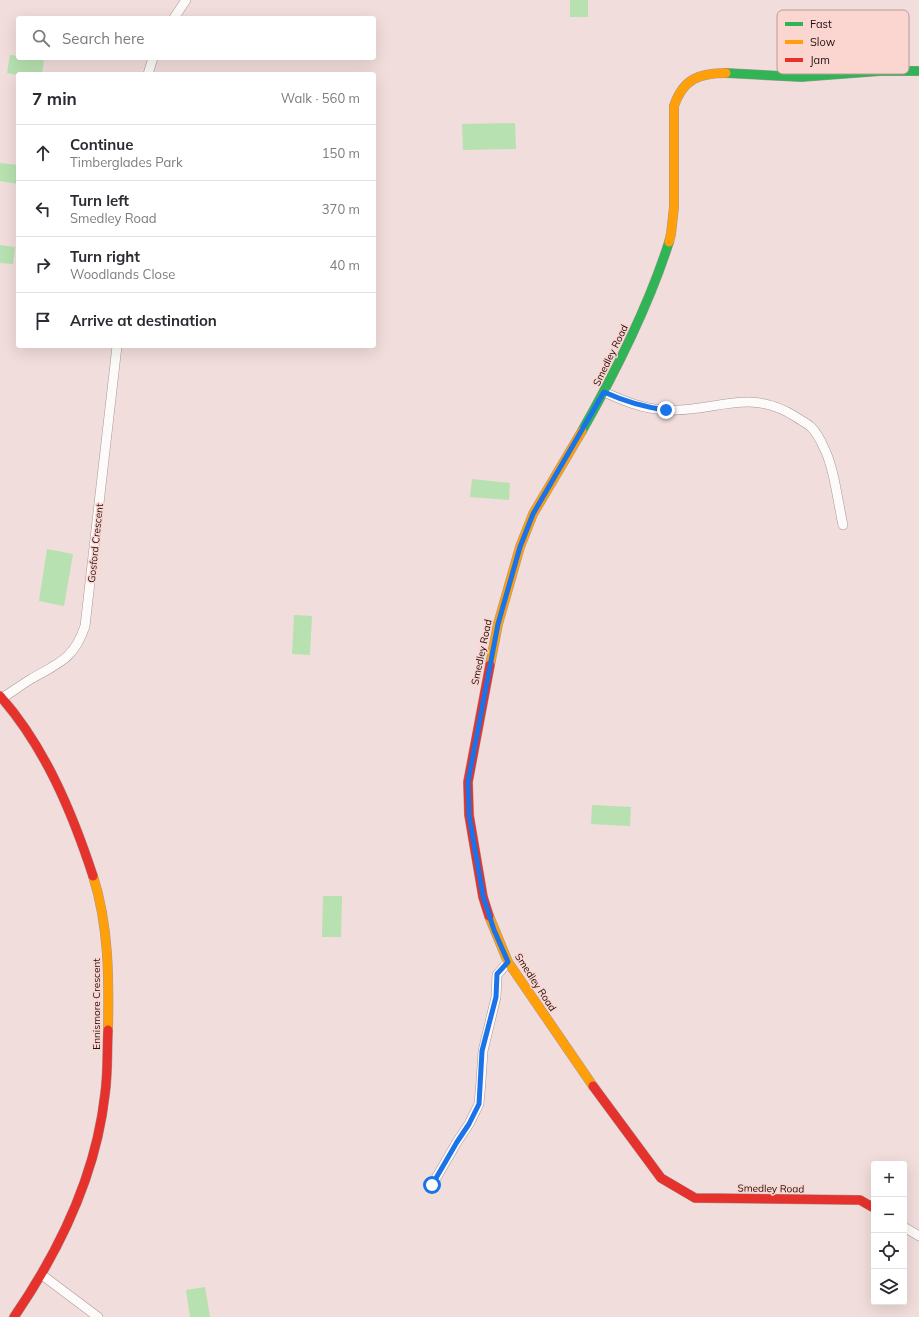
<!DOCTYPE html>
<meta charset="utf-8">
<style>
:root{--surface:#fff;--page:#f2f2f3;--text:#2b2b33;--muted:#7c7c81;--line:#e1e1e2}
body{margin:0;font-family:Mulish,sans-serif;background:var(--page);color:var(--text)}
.controls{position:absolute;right:12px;bottom:12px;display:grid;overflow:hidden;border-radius:4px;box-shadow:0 4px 16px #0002}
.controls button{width:36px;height:36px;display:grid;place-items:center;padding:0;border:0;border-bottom:1px solid var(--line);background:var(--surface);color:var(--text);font:20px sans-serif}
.stop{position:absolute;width:12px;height:12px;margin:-9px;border:3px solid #1a73e8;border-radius:50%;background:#fff}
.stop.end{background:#1a73e8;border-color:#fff;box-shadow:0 1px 4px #0008}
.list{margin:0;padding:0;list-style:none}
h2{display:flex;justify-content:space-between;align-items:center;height:52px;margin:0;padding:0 16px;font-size:17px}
h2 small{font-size:13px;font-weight:400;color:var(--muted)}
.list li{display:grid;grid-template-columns:26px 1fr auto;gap:12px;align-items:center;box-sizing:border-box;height:56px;padding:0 16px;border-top:1px solid var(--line)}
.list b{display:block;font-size:15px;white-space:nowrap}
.list p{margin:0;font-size:13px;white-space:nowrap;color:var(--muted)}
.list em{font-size:13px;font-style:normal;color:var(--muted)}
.icon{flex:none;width:22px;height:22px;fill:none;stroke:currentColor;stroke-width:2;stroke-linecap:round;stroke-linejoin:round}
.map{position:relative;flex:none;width:919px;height:1317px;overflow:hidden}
.search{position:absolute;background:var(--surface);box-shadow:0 4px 16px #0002;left:16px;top:16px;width:360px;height:44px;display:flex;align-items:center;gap:10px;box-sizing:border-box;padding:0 14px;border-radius:4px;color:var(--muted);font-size:15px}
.panel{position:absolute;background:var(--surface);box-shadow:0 4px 16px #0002;left:16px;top:72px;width:360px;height:276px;border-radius:4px}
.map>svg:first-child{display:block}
</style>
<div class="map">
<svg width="919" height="1317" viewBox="0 0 919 1317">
<rect width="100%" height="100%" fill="#f1dddb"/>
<!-- green -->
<g fill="#b7e1b0">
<rect x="570" y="0" width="18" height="17"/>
<polygon points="10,55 18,56 18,58 44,60 42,74 18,75 7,73"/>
<polygon points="515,123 516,149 463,150 462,124"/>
<polygon points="0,163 18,165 18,184 0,181"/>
<polygon points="0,245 15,247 13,264 0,263"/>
<polygon points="472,479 510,483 509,500 470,497"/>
<polygon points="47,549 73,554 64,606 39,601"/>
<polygon points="294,615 312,616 310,655 292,654"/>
<polygon points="592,805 631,807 630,826 591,824"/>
<polygon points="323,896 342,896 341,937 322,937"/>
<polygon points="205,1287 210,1317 190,1317 186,1290"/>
</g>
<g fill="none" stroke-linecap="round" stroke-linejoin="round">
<!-- street casing -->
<g stroke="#a89796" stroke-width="10">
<g id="street">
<polyline points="174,18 186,0"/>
<polyline points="148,74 153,58"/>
<path d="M604 392C624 401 643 409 665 410 715 413 748 386 796 417 800 420 807 423 811 427 816 432 821 441 824 448 834 467 838 503 843 525"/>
<path d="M2 698C12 692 21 685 31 679 59 663 74 659 85 626L117 346"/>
<polyline points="432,1185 457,1142 469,1124 479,1104 481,1081 483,1051 496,997 497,975 508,962"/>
<polyline points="904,1227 919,1236"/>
<polyline points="42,1275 98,1317"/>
</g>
</g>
<!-- fast casing -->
<g stroke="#a89796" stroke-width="10">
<g id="fast">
<polyline points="726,73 801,77 880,71 919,71"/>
<path d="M582 431C616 371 648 308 669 242"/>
</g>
</g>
<!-- slow casing -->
<g stroke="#a89796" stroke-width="10">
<g id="slow">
<path d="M669 242 671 234 674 207V106C683 79 699 73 726 73"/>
<polyline points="490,665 498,624 520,547 533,514 582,431"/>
<path d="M93 876C109 926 109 978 108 1030"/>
<polyline points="489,916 508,962 593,1086"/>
</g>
</g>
<!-- jam casing -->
<g stroke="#a89796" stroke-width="10">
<g id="jam">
<path d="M0 696C45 747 72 812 93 876"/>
<polyline points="489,916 483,897 469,815 468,782 490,665"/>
<polyline points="593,1086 661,1178 695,1198 860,1200 874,1208"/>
<path d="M14 1317C60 1250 96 1176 105 1094 108 1073 107 1051 108 1030"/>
</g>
</g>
<!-- street -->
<use href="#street" stroke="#fdfafa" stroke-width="9"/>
<!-- fast -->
<use href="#fast" stroke="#30b455" stroke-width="9"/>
<!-- slow -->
<use href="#slow" stroke="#ff9f0a" stroke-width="9"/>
<!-- jam -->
<use href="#jam" stroke="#e5322d" stroke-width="9"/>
</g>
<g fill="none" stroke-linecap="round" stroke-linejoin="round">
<!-- route -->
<path stroke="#1a73e8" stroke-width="5" d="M432 1185 457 1142 469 1124 479 1104 482 1051 496 997 497 974 508 962 494 930 483 896 469 815 468 782 498 624 520 547 533 514 604 392C626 402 643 407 666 410"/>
</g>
<g text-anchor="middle" stroke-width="3" stroke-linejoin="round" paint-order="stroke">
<!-- street labels -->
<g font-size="10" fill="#1f0f0e" stroke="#fbd6d1">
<text transform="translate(610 355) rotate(-64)" y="4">Smedley Road</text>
<text transform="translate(95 543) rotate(-84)" y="4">Gosford Crescent</text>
<text transform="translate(481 652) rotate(-78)" y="4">Smedley Road</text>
<text transform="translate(536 982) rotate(57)" y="4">Smedley Road</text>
<text transform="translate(96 1004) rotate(-90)" y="4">Ennismore Crescent</text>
<text transform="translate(771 1188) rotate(1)" y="4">Smedley Road</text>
</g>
</g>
<!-- legend -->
<rect x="777" y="10" width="132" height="64" rx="6" fill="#fbd6d1" stroke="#b99a96" stroke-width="1"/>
<rect x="785" y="22" width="18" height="4" fill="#30b455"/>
<rect x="785" y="40" width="18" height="4" fill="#ff9f0a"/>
<rect x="785" y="58" width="18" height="4" fill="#e5322d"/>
<g font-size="11" fill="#1f0f0e">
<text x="810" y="28">Fast</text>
<text x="810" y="46">Slow</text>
<text x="810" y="64">Jam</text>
</g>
</svg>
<div class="controls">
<button>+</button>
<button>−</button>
<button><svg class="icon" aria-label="locate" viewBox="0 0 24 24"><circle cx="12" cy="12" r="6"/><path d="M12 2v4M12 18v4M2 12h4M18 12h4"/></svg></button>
<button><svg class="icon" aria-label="layers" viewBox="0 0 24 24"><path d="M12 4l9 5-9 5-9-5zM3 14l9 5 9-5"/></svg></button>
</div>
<div class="stop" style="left:432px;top:1185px"></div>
<div class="stop end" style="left:666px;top:410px"></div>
<div class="search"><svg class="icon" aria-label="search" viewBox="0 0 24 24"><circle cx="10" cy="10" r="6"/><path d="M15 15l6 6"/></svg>Search here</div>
<section class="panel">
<h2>7 min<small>Walk · 560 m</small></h2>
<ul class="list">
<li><svg class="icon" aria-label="ahead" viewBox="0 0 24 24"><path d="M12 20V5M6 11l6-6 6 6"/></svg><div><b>Continue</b><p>Timberglades Park</p></div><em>150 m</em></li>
<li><svg class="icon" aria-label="left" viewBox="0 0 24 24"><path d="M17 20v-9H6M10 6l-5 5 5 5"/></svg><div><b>Turn left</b><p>Smedley Road</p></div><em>370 m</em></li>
<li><svg class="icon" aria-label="right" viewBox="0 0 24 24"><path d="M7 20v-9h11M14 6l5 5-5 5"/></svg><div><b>Turn right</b><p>Woodlands Close</p></div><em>40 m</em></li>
<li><svg class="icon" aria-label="arrive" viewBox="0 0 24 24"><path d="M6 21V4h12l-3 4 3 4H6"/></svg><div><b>Arrive at destination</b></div></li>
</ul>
</section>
</div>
